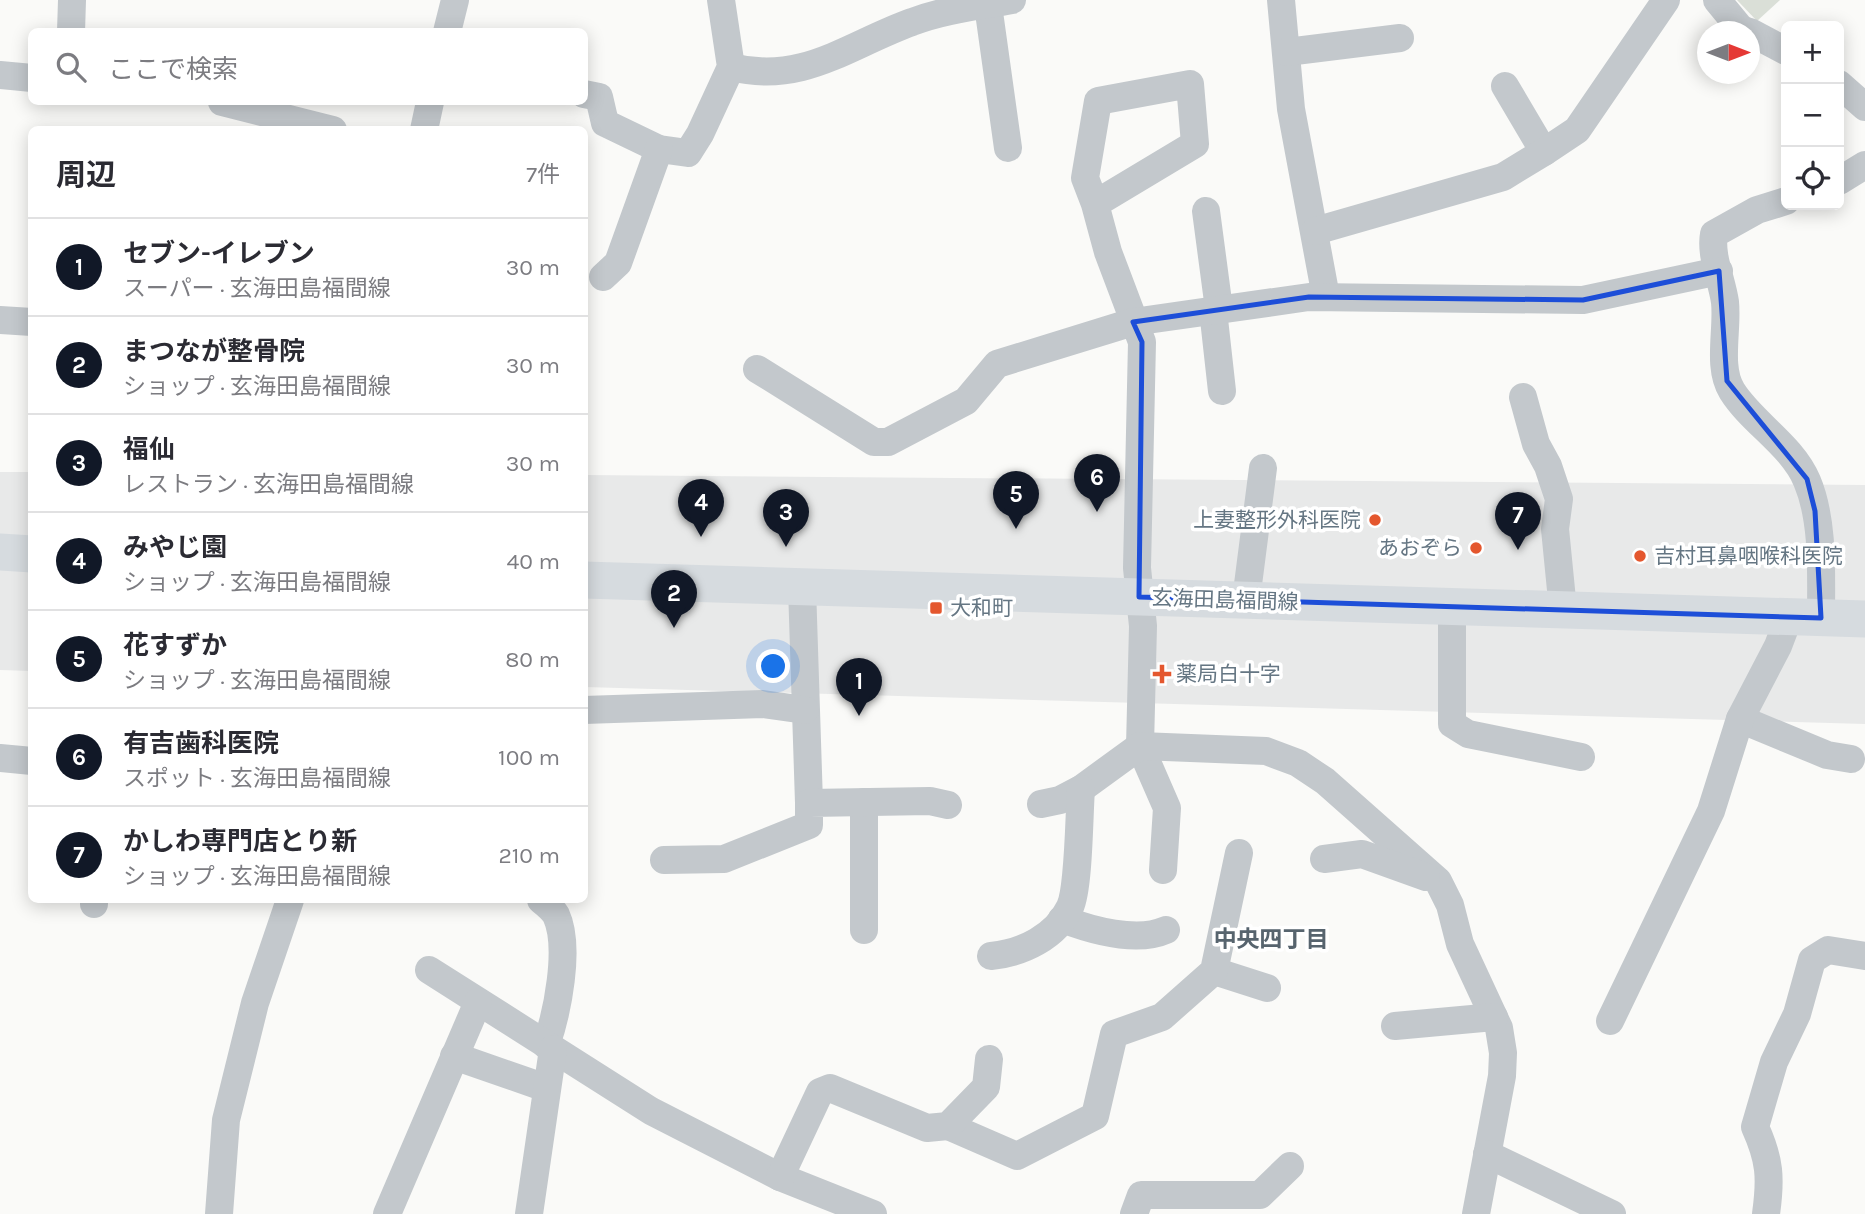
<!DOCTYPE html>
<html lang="ja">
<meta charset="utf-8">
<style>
:root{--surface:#fff;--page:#f2f2f3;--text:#2b2b33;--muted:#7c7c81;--line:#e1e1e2;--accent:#111827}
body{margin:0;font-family:Karla,"Noto Sans JP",sans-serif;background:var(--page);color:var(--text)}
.controls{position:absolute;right:21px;top:21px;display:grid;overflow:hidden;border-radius:10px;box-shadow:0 4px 18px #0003}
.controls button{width:63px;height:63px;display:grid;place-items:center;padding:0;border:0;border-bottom:2px solid var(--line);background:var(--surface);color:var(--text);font:35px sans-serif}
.compass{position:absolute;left:1697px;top:21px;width:63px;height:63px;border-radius:50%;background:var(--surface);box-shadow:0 4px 18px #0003;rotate:90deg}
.you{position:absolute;left:774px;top:667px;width:24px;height:24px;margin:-18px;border:5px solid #fff;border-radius:50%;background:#1a73e8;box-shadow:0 0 0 10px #1a73e833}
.badge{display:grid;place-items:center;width:46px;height:46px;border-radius:50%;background:var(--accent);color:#fff;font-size:23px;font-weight:700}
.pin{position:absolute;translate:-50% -58px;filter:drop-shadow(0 2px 4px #0008)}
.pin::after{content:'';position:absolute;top:37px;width:24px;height:21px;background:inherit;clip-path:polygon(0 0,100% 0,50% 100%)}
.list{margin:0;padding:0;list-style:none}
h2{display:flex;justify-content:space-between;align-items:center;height:91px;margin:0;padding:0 28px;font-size:30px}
h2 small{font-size:23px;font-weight:400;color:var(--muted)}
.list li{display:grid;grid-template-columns:46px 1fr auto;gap:21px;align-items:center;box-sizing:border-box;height:98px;padding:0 28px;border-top:2px solid var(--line)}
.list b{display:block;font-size:26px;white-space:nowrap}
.list p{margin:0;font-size:23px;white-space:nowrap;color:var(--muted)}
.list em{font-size:23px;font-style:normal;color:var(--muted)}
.icon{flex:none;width:38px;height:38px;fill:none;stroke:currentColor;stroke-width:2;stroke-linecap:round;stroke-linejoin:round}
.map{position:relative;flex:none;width:1865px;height:1214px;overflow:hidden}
.search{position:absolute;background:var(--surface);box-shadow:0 4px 18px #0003;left:28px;top:28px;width:560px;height:77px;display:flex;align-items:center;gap:18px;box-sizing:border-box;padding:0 24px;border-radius:10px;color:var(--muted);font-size:26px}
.panel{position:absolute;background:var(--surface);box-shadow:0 4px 18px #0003;left:28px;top:126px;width:560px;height:777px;border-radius:10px}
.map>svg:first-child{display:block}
</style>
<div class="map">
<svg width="1865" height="1214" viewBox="0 0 1865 1214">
<rect width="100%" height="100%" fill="#fafaf8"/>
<!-- built -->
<g fill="#e8e9e9">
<polygon points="0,472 31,472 31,671 0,670"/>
<polygon points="585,475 1865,485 1865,724 585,687"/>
</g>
<!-- green -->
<polygon fill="#dadfd7" points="1737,0 1780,0 1757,21"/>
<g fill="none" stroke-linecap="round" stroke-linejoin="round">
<!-- minor -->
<g stroke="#c3c8cc" stroke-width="28">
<polyline points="1281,0 1291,109 1326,297"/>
<polyline points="1717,0 1740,28 1748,32"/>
<polyline points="988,5 1008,148"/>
<polyline points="71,32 72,0"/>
<polyline points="447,32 455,0"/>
<polyline points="1750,32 1786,51"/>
<polyline points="1287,52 1400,38"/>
<path d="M731 67C803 85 848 45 912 22 943 10 979 6 1012 0"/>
<polyline points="0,75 32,78"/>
<polyline points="1839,84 1865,107"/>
<polyline points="1505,86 1544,152"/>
<polyline points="584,94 599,97 605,123 659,149 688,153 700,134 731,67 721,0"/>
<polyline points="222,102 333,130"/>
<polyline points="424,130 430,102"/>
<polyline points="1839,181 1865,165"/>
<path d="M1786 201 1757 210 1714 234C1710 256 1722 280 1725 302 1728 330 1717 367 1732 391 1752 423 1792 445 1807 481 1824 521 1821 575 1821 618"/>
<polyline points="1095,204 1085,178 1098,101 1190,84 1195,144 1095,204 1108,252 1142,342 1137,568 1143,626 1140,746 1167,808 1163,870"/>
<polyline points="1206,211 1219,309"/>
<polyline points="1315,231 1503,177 1544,152 1577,130 1666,0"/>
<polyline points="603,277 618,263 659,149"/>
<polyline points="1213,310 1222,391"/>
<polyline points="0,320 32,322"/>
<polyline points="757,369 874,442 888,442 966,401 997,364 1133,322 1309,297 1583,300 1719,271"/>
<polyline points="1523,397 1536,444 1548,466 1559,499 1555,529 1563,610"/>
<polyline points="802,587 809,803"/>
<polyline points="1246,600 1263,468"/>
<polyline points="1452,606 1452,724 1468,734 1581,757"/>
<polyline points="584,710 763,704 805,710"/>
<polyline points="1740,719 1827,755 1851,759"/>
<polyline points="0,758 32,761"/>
<polyline points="864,802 864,930"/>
<polyline points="1041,804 1060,800 1081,789 1140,746 1266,751 1298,763 1325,781 1438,881 1450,905 1460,944 1499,1028 1503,1053 1502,1076 1476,1214"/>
<polyline points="1324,859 1362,854 1426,877"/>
<polyline points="664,860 724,859 809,825 809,803 930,801 948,805"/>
<path d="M541 900C546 904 553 910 556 915 571 947 557 1014 546 1045"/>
<polyline points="94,904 94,900"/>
<path d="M1062 919C1091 930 1137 943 1166 930"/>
<path d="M991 956C1022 953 1056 937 1070 907 1079 888 1079 814 1081 789"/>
<polyline points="429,970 651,1111 780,1177 873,1214"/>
<polyline points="1214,971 1267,988"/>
<polyline points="1610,1021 1711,811 1740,719 1778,646 1789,617"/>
<polyline points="1395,1026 1494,1017"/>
<polyline points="454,1056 546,1088"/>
<polyline points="948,1126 1017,1156 1095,1116 1114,1034 1162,1017 1214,971 1239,853"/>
<polyline points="1487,1154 1612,1214"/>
<polyline points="780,1177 820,1092 830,1088 927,1128 948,1126 986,1087 989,1059"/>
<polyline points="219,1214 226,1120 255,1003 290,900"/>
<polyline points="387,1214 478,1002"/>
<polyline points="529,1214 553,1049"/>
<polyline points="1134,1214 1141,1195 1260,1195 1290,1166"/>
<path d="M1766 1214C1771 1178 1770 1160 1755 1127L1774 1062 1797 1014 1812 960 1828 950 1865 956"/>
</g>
<!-- major -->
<g stroke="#d6dbdf" stroke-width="37">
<polyline points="0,552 32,554"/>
<polyline points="584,580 1865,619"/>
</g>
</g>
<!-- marked area -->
<path fill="none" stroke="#1d4ed8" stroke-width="5" stroke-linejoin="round" d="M1719 271 1727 381 1807 479 1815 511 1821 618 1139 597 1142 342 1133 322 1309 297 1583 300Z"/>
<!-- markers -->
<g fill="#e4572e" stroke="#fff" stroke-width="2.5">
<circle cx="1375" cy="520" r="7"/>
<circle cx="1476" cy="548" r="7"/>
<circle cx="1640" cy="556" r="7"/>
<rect x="929" y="601" width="14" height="14" rx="3.5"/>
<path d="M1158.5 663.5h7v7h7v7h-7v7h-7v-7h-7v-7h7z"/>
</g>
<g text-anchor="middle" stroke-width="7" stroke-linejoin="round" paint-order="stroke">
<!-- poi labels -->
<g font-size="21" fill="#657683" stroke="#fff" text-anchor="start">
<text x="1361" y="527" text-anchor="end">上妻整形外科医院</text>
<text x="1462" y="555" text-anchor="end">あおぞら</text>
<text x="1654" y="563">吉村耳鼻咽喉科医院</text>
<text x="950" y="615">大和町</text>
<text x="1176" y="681">薬局白十字</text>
</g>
<!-- street labels -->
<g font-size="21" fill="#657683" stroke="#fff">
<text transform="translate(1225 600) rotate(2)" y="7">玄海田島福間線</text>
</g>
<!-- neighbourhood labels -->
<g font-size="23" font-weight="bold" fill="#57646e" stroke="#fff">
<text x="1271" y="947">中央四丁目</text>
</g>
</g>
</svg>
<div class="controls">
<button>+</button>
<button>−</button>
<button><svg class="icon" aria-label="locate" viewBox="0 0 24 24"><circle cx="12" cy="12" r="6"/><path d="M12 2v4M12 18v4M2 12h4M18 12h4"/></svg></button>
</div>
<svg class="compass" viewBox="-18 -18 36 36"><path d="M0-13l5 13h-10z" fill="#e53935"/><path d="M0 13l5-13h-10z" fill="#7c7c81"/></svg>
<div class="you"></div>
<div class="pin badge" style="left:859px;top:716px">1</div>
<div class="pin badge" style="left:674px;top:628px">2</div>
<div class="pin badge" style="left:786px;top:547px">3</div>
<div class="pin badge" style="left:701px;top:537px">4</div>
<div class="pin badge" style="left:1016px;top:529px">5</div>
<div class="pin badge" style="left:1097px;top:512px">6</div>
<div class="pin badge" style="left:1518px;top:550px">7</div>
<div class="search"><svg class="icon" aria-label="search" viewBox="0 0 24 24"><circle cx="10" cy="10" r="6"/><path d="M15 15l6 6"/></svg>ここで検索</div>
<section class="panel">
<h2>周辺<small>7件</small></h2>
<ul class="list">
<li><span class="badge">1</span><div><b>セブン-イレブン</b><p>スーパー · 玄海田島福間線</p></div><em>30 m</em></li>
<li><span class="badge">2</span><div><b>まつなが整骨院</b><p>ショップ · 玄海田島福間線</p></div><em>30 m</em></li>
<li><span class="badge">3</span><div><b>福仙</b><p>レストラン · 玄海田島福間線</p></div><em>30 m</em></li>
<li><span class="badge">4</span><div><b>みやじ園</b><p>ショップ · 玄海田島福間線</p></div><em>40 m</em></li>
<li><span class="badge">5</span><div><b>花すずか</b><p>ショップ · 玄海田島福間線</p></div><em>80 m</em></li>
<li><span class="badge">6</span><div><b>有吉歯科医院</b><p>スポット · 玄海田島福間線</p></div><em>100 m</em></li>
<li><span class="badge">7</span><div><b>かしわ専門店とり新</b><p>ショップ · 玄海田島福間線</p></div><em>210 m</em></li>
</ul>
</section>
</div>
